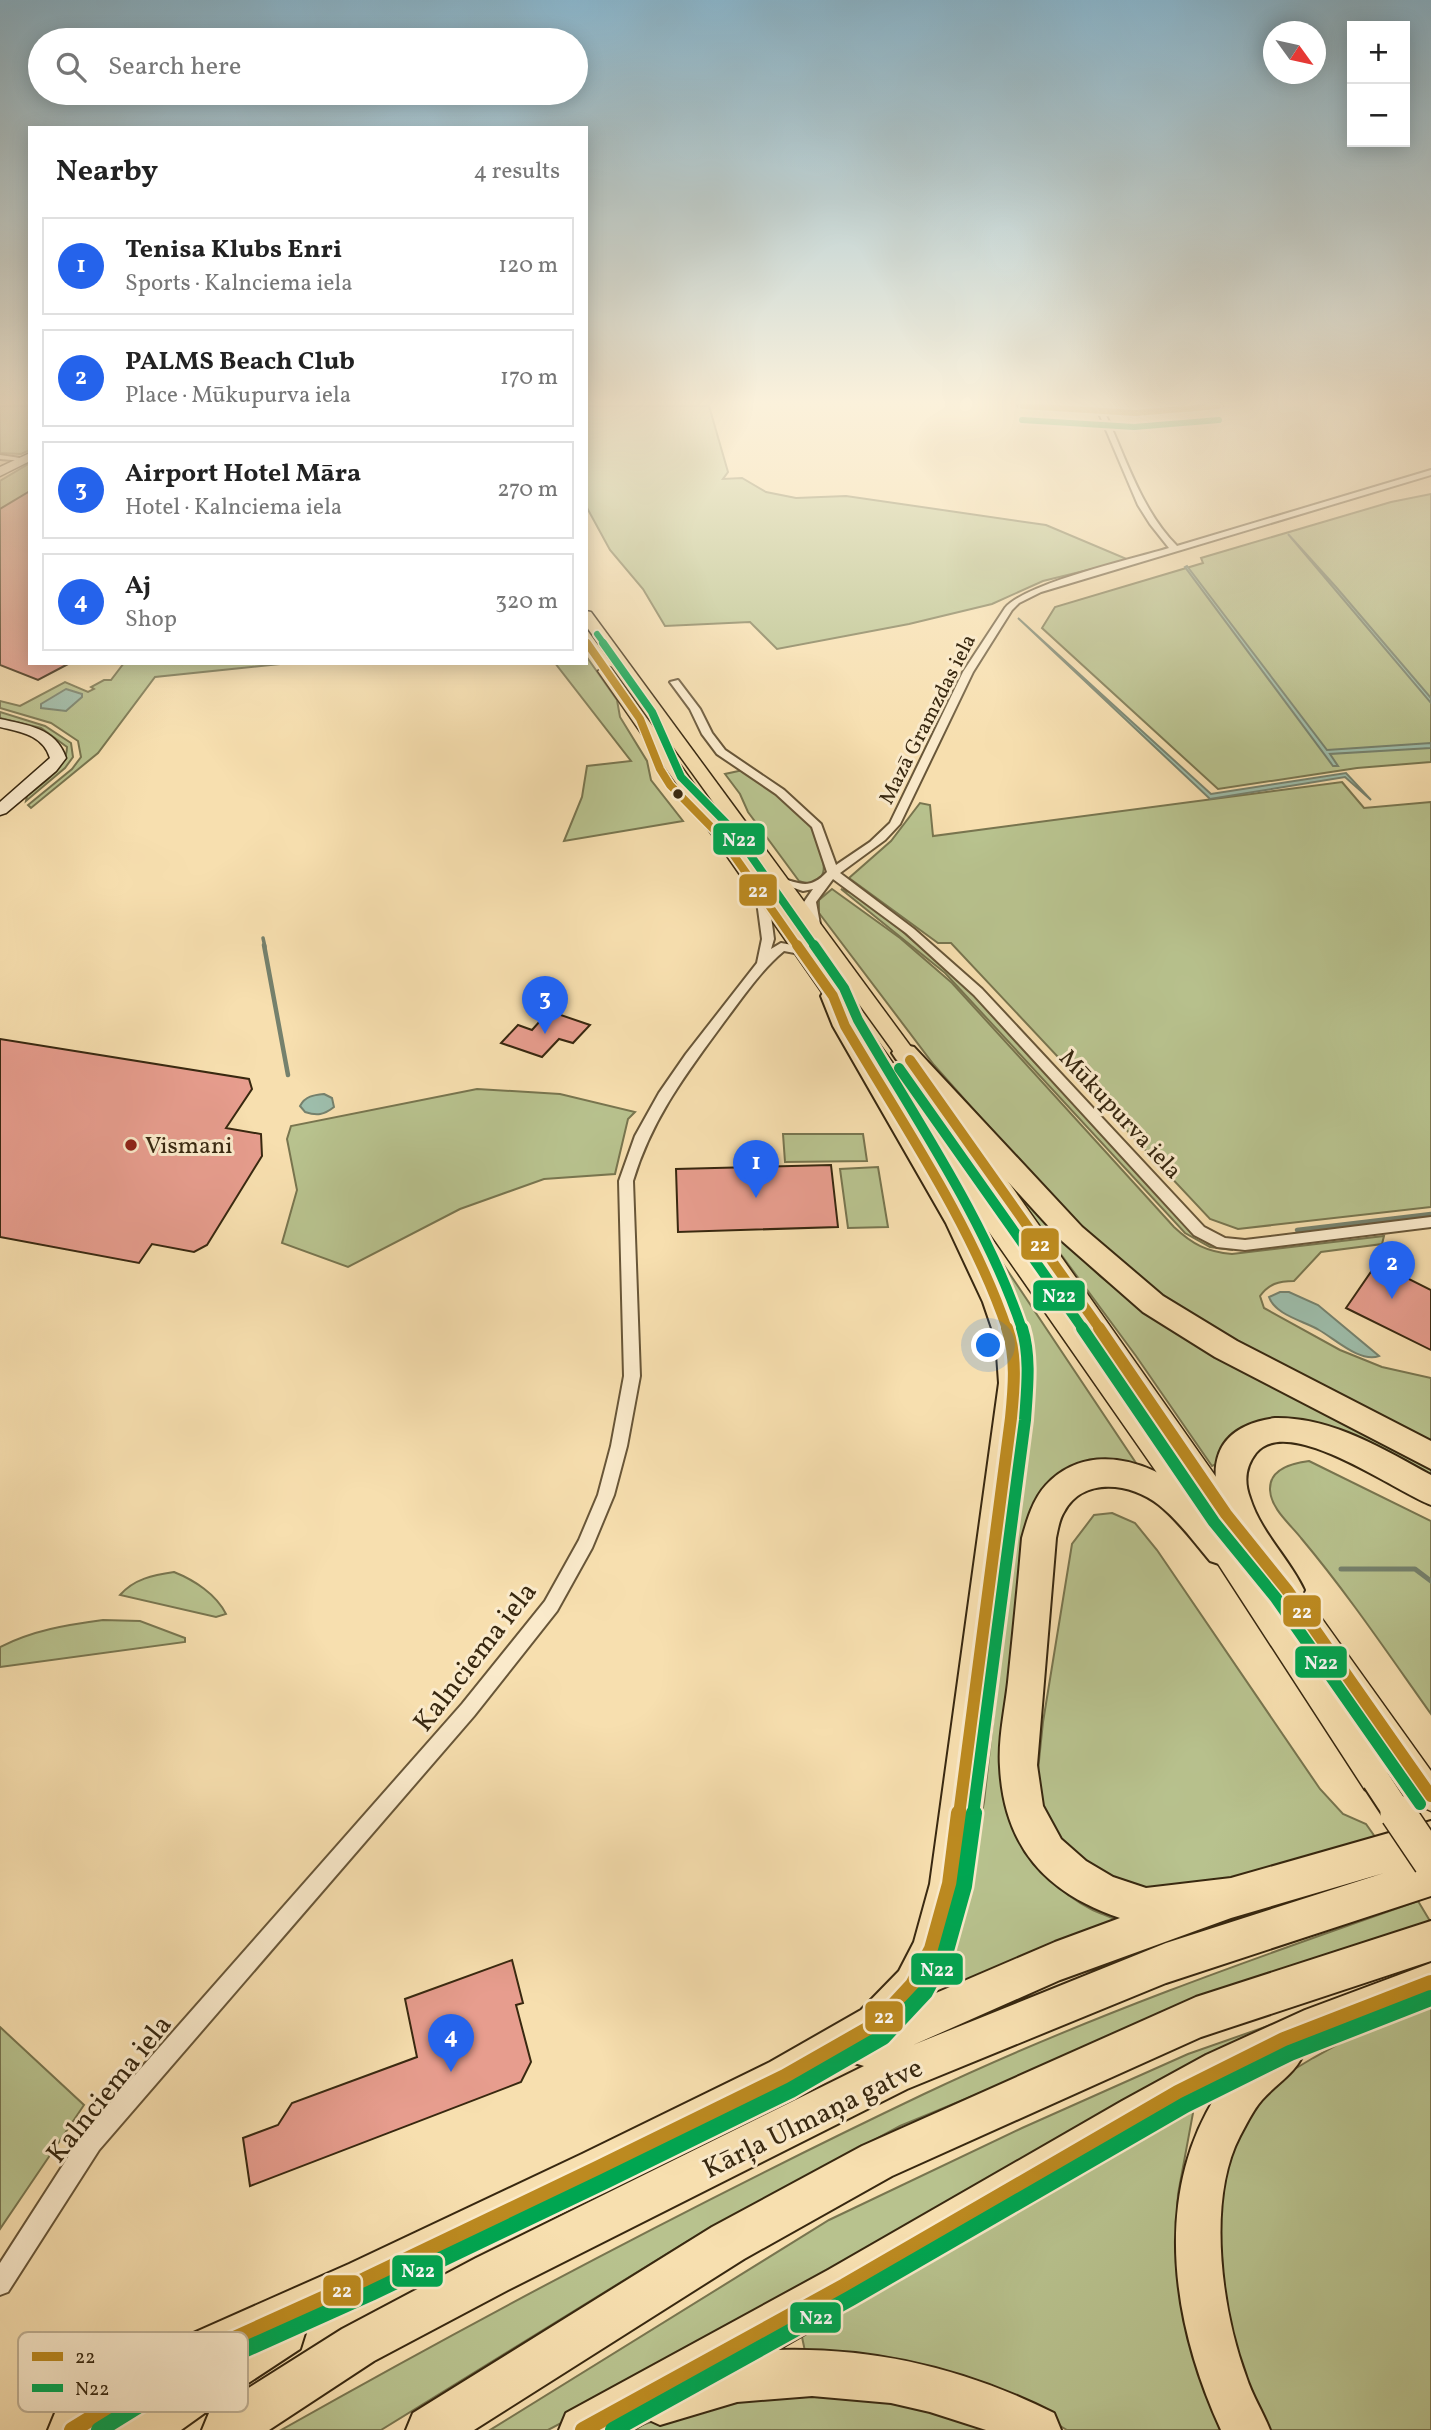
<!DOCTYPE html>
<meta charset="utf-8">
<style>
:root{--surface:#fff;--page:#f6f6f6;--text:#222;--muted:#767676;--line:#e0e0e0;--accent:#2563eb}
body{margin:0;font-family:Vollkorn,serif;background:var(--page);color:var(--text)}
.controls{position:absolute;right:21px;top:21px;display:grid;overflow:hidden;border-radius:0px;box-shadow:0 4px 18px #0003}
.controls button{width:63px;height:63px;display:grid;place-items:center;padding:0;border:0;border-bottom:2px solid var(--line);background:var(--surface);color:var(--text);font:35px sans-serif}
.compass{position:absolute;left:1263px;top:21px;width:63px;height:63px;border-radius:50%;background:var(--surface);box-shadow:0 4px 18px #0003;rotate:123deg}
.you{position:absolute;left:989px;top:1346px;width:24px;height:24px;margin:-18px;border:5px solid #fff;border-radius:50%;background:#1a73e8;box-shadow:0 0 0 10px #1a73e833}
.badge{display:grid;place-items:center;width:46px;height:46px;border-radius:50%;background:var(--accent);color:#fff;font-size:23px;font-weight:700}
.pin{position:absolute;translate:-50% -58px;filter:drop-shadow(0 2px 4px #0008)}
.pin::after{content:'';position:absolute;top:37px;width:24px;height:21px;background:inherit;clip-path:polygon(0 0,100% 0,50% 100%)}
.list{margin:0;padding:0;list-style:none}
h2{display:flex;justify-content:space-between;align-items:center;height:91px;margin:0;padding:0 28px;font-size:30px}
h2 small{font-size:23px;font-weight:400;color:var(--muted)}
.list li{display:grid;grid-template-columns:46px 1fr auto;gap:21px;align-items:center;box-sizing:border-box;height:98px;margin:0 14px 14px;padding:0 14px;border:2px solid var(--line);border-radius:0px}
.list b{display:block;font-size:26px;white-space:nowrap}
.list p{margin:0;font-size:23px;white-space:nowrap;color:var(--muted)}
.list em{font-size:23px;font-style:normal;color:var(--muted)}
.icon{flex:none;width:38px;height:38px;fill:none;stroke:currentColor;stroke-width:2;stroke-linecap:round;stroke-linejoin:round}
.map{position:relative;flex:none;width:1431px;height:2430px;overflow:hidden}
.search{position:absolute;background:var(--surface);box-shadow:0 4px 18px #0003;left:28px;top:28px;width:560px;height:77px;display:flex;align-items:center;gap:18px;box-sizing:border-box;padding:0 24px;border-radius:38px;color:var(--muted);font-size:26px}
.panel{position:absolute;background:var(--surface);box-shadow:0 4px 18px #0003;left:28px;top:126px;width:560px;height:539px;border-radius:0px}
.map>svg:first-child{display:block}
</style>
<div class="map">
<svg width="1431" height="2430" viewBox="0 0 1431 2430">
<rect width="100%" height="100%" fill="#f7dfaf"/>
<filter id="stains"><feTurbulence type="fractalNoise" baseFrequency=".00286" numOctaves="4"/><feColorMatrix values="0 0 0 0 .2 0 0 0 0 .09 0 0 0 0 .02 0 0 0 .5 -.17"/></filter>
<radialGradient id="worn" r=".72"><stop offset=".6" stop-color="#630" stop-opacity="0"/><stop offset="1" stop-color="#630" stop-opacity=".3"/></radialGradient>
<!-- green -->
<g fill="#b8c28e" stroke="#78754f" stroke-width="2">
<polygon points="0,406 30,406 30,450 21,454 0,453"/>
<polygon points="586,406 709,406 728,472 723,479 742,478 766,492 796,498 846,496 1046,525 1129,560 1043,581 992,604 909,624 777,649 750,622 665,626 643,589 610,550 586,506"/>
<polygon points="30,463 30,535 0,525 0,481"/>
<polygon points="1431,494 1431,762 1357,768 1218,789 1042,628 1055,607 1203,563 1201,558 1391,502"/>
<polygon points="586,656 617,700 620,717 647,761 651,780 683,821 564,841 582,797 587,766 631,761 555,663 586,663"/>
<polygon points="124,663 290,663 155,677 98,753 31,808 28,805 72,769 81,757 78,741 51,723 0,708 0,701 20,706 65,682 88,692 94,689 91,687 104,680 111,680"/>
<path d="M0 712 45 726 71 743 73 757 65 768 26 801 27 796C42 783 67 769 67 747L41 728 0 718Z"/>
<path d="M743 770C774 792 819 817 823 859 824 866 825 874 819 879 813 885 806 884 799 881L748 812 740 794 725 774Z"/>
<polygon points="1342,782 1364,808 1431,802 1431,1207 1238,1229 1210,1219 951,943 938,943 849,878 891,841 920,803 930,805 933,836"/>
<path d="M832 889 900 938 952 983 1174 1227C1192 1244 1207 1252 1232 1254L1384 1236 1382 1244 1321 1252 1294 1281C1278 1281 1269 1284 1260 1296L1264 1308 1340 1350 1382 1367 1431 1378V1447L1171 1306 1087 1237 934 1065 819 913V900Z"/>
<polygon points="841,889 852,893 902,931 967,988 1191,1232 1209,1244 1233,1250 1210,1247 1185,1233 945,973"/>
<polygon points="477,1089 560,1094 635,1112 628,1119 615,1174 544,1179 460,1209 348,1267 282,1243 297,1190 287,1139 291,1126"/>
<polygon points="863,1134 867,1161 785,1162 783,1134"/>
<polygon points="994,1164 1072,1249 1100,1276 1154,1319 1256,1377 1431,1469 1431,1484 1306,1423 1212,1466 1136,1356"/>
<polygon points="878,1167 888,1227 848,1228 840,1169"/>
<path d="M947 1180 1140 1469 1057 1480 1020 1839C1036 1869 1060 1893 1091 1909 1101 1914 1112 1917 1122 1923L947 1989 984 1802 1014 1535 1026 1394Z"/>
<path d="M1309 1461 1431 1521V1714C1389 1655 1348 1594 1301 1538 1290 1524 1271 1509 1270 1490 1269 1469 1293 1463 1309 1461Z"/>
<polygon points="1112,1513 1135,1523 1157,1550 1320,1789 1343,1814 1366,1824 1380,1844 1233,1886 1146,1897 1074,1864 1042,1807 1037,1780 1043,1722 1072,1544 1094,1515"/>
<path d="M174 1572C194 1580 216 1594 226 1614L216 1617 120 1595C134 1579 153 1575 174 1572Z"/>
<path d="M103 1620 140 1621 185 1638V1642L0 1667V1647C34 1630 66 1625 103 1620Z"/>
<path d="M1418 1901 1430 1921 1218 1995 900 2126 686 2242 381 2430H281C492 2311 706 2198 924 2094 1084 2018 1252 1959 1418 1901Z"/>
<polygon points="1431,1962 1431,1968 548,2430 490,2430 829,2220 1022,2128 1188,2054 1282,2021"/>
<polygon points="1431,2000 1431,2430 1266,2430 1218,2312 1220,2178 1258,2098 1288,2073 1313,2058 1369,2027"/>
<polygon points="0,2027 84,2105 0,2229"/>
<polygon points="1191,2110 1193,2113 1178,2194 1176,2236 1178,2270 1225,2430 1067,2430 1035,2411 806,2356 802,2337 804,2332"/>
<polygon points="865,2392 995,2430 627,2430 739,2393"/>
</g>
<!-- water -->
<g fill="#9dbdab" stroke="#75816d" stroke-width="2">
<polygon points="1288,534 1336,587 1431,698 1431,703"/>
<polygon points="1187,566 1327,750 1431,743 1431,748 1330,754 1338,766 1333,766 1185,567"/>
<polygon points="1018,618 1211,794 1346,773 1371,800 1345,777 1210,799"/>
<polygon points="66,689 82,694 82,697 66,711 41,708 41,704"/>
<path d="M324 1094 332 1098 334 1107C324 1115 317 1116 305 1112L300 1106C305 1096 314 1095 324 1094Z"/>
<path d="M1280 1292H1289L1318 1305 1379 1356C1360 1363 1335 1339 1319 1330 1304 1321 1275 1315 1269 1297Z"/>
</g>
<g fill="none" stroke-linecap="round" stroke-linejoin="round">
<!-- stream-far2 -->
<polyline stroke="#75816d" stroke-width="3.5" points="263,938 265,947"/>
<!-- stream-far1 -->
<g stroke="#75816d" stroke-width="4.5">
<polyline points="264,945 288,1075"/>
<polyline points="1297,1230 1431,1214"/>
</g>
<!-- stream -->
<polyline stroke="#75816d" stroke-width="5" points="1341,1569 1415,1569 1431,1581"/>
</g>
<!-- building -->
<g fill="#e79d8e" stroke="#382810" stroke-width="2">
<polygon points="30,491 30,663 70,663 38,680 0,665 0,509"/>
<polygon points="549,1011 590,1025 573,1043 559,1039 542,1057 501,1043 518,1025 532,1030"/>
<polygon points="0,1039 249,1079 252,1089 226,1128 261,1134 262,1156 207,1245 194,1252 152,1244 139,1263 0,1237"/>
<polygon points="831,1165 838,1227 678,1232 676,1169"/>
<polygon points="1377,1263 1431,1290 1431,1350 1346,1308"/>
<polygon points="512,1960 523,2003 516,2005 531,2062 521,2082 250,2186 243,2138 278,2125 292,2103 417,2057 405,1999"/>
</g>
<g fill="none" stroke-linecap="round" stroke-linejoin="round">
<!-- street casing -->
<g stroke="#685638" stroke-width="4">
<g id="street">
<path d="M1098 411 1105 413C1126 458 1141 510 1177 546L1431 470V475L1041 592 1019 603 1012 610 973 672 900 824 885 840 840 873 914 929 982 989 1204 1227 1225 1238 1245 1240 1431 1217V1227L1245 1250 1217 1247 1194 1235 974 995 906 933 833 879 816 902 820 924 818 926H810L804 902 813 889 803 891 771 880 777 877C800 883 809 891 827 872L812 827 776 794 717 754 702 734 690 709 670 682 678 680 700 709 712 733 725 750 784 790 821 824 836 865 870 842 890 823 963 672 1005 608C1026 583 1133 559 1169 548L1150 524 1138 505Z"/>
<polygon points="0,455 27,459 23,461 0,459"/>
<path d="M762 891 768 894 774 939 771 949 781 943 804 947 806 950 800 954 784 951C760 971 743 997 724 1022 686 1074 652 1118 633 1181L640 1376 627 1446 614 1495 592 1548 557 1611 474 1716 99 2150 8 2292 0 2295V2263L83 2134 462 1704 545 1601 579 1540 598 1495 611 1446 624 1376 619 1181 635 1136 659 1093 686 1054 757 963 762 939 756 894Z"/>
</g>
</g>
<!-- secondary casing -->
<g stroke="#382810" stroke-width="3">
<g id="secondary">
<polygon points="1018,406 1135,410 1223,406 1218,409 1135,416 1023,409"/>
<polygon points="30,453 30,461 0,476 0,467"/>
<path d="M0 719C27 725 56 728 66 758L56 771 6 813 0 815V802L50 758C43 735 21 732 0 727Z"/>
</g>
</g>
<!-- primary casing -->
<g stroke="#382810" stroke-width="3">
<g id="primary">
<polygon points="586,611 591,612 925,1066 928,1071 925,1076 911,1076 586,626"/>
<polygon points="606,666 611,668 1173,1456 934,1109 931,1104 934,1099 950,1099 1252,1528 1256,1536 1252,1544 1242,1548 1233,1544 1387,1770 1391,1780 1387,1790 1376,1795 1365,1790 1185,1513 598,671"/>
<polygon points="1277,1567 1287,1570 1431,1771 1431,1811 1420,1806 1267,1588 1263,1579 1267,1570"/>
</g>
</g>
<!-- highway casing -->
<g stroke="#382810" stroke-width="4">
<g id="highway">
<path d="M833 988 842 991 857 1026 974 1223 1013 1302 1026 1340 1029 1383 970 1884 952 1949 929 1996 1055 1942 1120 1918C1046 1893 1004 1847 1000 1767 998 1739 1005 1709 1008 1682 1013 1634 1018 1586 1022 1538 1027 1520 1033 1499 1046 1485 1106 1421 1209 1489 1239 1551L1234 1561 1222 1565 1210 1561C1194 1542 1179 1521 1159 1505 1132 1483 1083 1476 1064 1512 1059 1520 1058 1529 1056 1538L1037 1765 1043 1806 1061 1839 1086 1861 1113 1877 1146 1888 1231 1878 1431 1821V1896L1166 1983 907 2089 508 2290 374 2361 269 2430H202L209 2413 342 2329 476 2258 864 2066 851 2062 800 2092 612 2184 306 2330 300 2349 227 2397 181 2430H48L55 2413 164 2346 349 2264 582 2154 770 2062 861 2010 899 1971 914 1942 930 1884 999 1383 996 1340 983 1302 946 1223 833 1026 821 996 824 991ZM1384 1873 1166 1943 913 2045 1060 1980 1231 1918Z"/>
<polygon points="905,1045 914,1047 1082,1227 1163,1296 1237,1341 1431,1441 1431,1469 1215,1357 1143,1312 1062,1241 896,1059 892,1053 896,1047"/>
<path d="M1275 1418C1332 1417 1383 1449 1431 1475V1505C1396 1492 1288 1413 1256 1453 1245 1467 1244 1482 1250 1498 1261 1533 1289 1558 1304 1590L1299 1601C1290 1604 1282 1607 1274 1600 1263 1590 1255 1572 1247 1559 1214 1507 1187 1430 1275 1418Z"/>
<polygon points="1431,1921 1431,1961 1201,2037 892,2176 744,2259 474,2430 406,2430 413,2413 712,2227 862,2146 1196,1997"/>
<path d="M1431 1963V2003L1304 2053C1295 2074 1277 2083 1262 2100 1253 2110 1246 2125 1240 2136 1206 2201 1222 2311 1246 2376 1252 2395 1263 2412 1270 2430H1221C1173 2326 1152 2198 1216 2096L777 2350C876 2347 966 2369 1054 2413L1061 2430H986L930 2412 891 2403 812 2396 737 2402 660 2425 649 2420 632 2430H559L566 2413 828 2270 1122 2101 1206 2055 1305 2010Z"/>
</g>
</g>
<!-- street -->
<use href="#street" fill="#faeacb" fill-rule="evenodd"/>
<!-- secondary -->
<use href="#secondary" fill="#faeacb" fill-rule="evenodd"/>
<!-- primary -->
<use href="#primary" fill="#f7dfaf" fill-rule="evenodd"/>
<!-- highway -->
<use href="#highway" fill="#f7dfaf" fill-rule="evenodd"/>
<!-- primary-bridge-far1 casing -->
<g stroke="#382810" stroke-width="31" stroke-linecap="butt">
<polyline id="primary-bridge-far1" points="1376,1780 1399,1815"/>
</g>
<!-- primary-bridge casing -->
<g stroke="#382810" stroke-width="38" stroke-linecap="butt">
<polyline id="primary-bridge" points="1398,1813 1431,1862"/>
</g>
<!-- primary-bridge-far1 -->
<use href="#primary-bridge-far1" stroke="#f7dfaf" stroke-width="27"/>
<!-- primary-bridge -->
<use href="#primary-bridge" stroke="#f7dfaf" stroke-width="35"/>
<!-- bus-1-far4 casing -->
<g stroke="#faeacb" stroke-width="10">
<g id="bus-1-far4">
<polyline points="1023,406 1135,413 1218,406"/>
<polyline points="586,642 588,645"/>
</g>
</g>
<!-- bus-1-far3 casing -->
<g stroke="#faeacb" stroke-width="11">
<polyline id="bus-1-far3" points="587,643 640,719 660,769 670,785 721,837 798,947"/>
</g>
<!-- bus-1-far2 casing -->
<g stroke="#faeacb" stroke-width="15">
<g id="bus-1-far2">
<path d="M797 945 833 996 845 1026C902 1123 971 1223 1007 1329"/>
<polyline points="910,1060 1100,1329"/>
</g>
</g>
<!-- bus-1-far1 casing -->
<g stroke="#faeacb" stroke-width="18">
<g id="bus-1-far1">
<polyline points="1099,1328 1226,1514 1287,1590 1431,1796"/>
<path d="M959 1815 1011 1418C1014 1388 1017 1356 1007 1328"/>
</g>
</g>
<!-- bus-1 casing -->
<g stroke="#faeacb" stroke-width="21">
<g id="bus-1">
<polyline points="72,2430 181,2363 365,2280 597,2169 785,2077 876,2025 913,1985 932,1949 950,1884 959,1813"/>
<polyline points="583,2430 845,2286 1178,2093 1284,2040 1431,1983"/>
</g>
</g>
<!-- bus-2-far4 casing -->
<g stroke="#faeacb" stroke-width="10">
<g id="bus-2-far4">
<polyline points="1022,420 1134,427 1219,420"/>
<polyline points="597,634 605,645"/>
</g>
</g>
<!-- bus-2-far3 casing -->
<g stroke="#faeacb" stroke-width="11">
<polyline id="bus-2-far3" points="603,643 652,712 681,777 732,829 815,947"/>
</g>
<!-- bus-2-far2 casing -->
<g stroke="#faeacb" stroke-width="15">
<g id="bus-2-far2">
<path d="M814 945 844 988 858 1020C916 1120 985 1219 1022 1329"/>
<polyline points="899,1068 1083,1329"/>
</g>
</g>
<!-- bus-2-far1 casing -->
<g stroke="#faeacb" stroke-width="18">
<g id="bus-2-far1">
<polyline points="1082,1328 1214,1522 1276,1598 1420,1804"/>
<path d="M973 1815 1025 1420C1027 1390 1031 1357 1022 1328"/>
</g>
</g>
<!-- bus-2 casing -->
<g stroke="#faeacb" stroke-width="21">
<g id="bus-2">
<polyline points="99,2430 188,2375 371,2293 603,2182 791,2090 883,2037 925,1992 945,1954 964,1886 974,1813"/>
<polyline points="613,2430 851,2298 1185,2105 1290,2053 1431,1998"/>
</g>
</g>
<!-- bus-1-far4 -->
<use href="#bus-1-far4" stroke="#bc8a20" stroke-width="6"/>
<!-- bus-1-far3 -->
<use href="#bus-1-far3" stroke="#bc8a20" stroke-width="8"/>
<!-- bus-1-far2 -->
<use href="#bus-1-far2" stroke="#bc8a20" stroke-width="10"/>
<!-- bus-1-far1 -->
<use href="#bus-1-far1" stroke="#bc8a20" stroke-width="12"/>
<!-- bus-1 -->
<use href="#bus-1" stroke="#bc8a20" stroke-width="16"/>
<!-- bus-2-far4 -->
<use href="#bus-2-far4" stroke="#00a651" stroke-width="6"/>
<!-- bus-2-far3 -->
<use href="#bus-2-far3" stroke="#00a651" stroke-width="8"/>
<!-- bus-2-far2 -->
<use href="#bus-2-far2" stroke="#00a651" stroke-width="10"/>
<!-- bus-2-far1 -->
<use href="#bus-2-far1" stroke="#00a651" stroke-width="12"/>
<!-- bus-2 -->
<use href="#bus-2" stroke="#00a651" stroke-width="16"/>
</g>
<!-- sky -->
<linearGradient id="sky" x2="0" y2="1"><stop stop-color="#8ab8d0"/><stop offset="0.54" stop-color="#fbf1db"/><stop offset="1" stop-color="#fbf1db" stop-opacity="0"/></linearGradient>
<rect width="1431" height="746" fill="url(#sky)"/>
<!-- markers -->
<circle fill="#382810" stroke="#faeacb" stroke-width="2.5" cx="678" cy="794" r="6"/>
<circle fill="#8f2418" stroke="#faeacb" stroke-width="2.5" cx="131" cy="1145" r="7"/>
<g text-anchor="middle" stroke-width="6" stroke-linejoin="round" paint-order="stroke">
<!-- far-street labels -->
<g font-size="21" fill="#382810" stroke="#faeacb">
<text transform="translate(927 719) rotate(-63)" y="7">Mazā Gramzdas iela</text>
</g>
<!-- street labels -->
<g font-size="24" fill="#382810" stroke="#faeacb">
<text transform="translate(1121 1114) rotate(47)" y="8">Mūkupurva iela</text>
</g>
<!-- poi labels -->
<g font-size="24" fill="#382810" stroke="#faeacb" text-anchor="start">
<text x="145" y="1153">Vismani</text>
</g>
<!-- near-street labels -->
<g font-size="28" fill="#382810" stroke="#faeacb">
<text transform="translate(474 1656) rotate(-52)" y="10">Kalnciema iela</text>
<text transform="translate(108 2088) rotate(-51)" y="10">Kalnciema iela</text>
<text transform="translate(812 2117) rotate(-26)" y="10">Kārļa Ulmaņa gatve</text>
</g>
</g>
<!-- legend -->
<rect x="18" y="2332" width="230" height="80" rx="10" fill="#faeacb" stroke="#c0b093" stroke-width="2"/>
<rect x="32" y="2352" width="31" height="9" fill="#bc8a20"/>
<rect x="32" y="2384" width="31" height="8" fill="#00a651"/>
<g font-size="19" fill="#382810">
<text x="75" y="2363">22</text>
<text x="75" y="2395">N22</text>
</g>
<g stroke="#faeacb" stroke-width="2.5">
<rect x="712" y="822" width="54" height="34" rx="7" fill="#00a651"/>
<rect x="738" y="873" width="40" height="34" rx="7" fill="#bc8a20"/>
<rect x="1020" y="1227" width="40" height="34" rx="7" fill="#bc8a20"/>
<rect x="1032" y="1279" width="54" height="33" rx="7" fill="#00a651"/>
<rect x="1282" y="1594" width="40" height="34" rx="7" fill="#bc8a20"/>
<rect x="1294" y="1645" width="54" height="34" rx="7" fill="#00a651"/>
<rect x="910" y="1952" width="54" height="34" rx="7" fill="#00a651"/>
<rect x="864" y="2000" width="40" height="33" rx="7" fill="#bc8a20"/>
<rect x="391" y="2254" width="53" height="34" rx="7" fill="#00a651"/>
<rect x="322" y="2274" width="40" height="33" rx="7" fill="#bc8a20"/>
<rect x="789" y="2301" width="53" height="33" rx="7" fill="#00a651"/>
</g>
<g font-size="19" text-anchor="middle" font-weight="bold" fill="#fff">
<text x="739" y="846">N22</text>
<text x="758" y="897">22</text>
<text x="1040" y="1251">22</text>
<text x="1059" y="1302">N22</text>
<text x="1302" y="1618">22</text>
<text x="1321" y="1669">N22</text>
<text x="937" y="1976">N22</text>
<text x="884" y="2023">22</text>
<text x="418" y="2277">N22</text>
<text x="342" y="2297">22</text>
<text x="816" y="2324">N22</text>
</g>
<rect width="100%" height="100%" filter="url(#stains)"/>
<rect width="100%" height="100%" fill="url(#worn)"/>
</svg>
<div class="controls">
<button>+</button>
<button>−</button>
</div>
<svg class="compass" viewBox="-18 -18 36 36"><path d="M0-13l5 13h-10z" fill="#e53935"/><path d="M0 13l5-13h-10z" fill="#767676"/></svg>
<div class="you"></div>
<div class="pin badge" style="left:756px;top:1198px">1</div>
<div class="pin badge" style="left:1392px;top:1299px">2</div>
<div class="pin badge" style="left:545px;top:1034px">3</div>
<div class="pin badge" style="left:451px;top:2072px">4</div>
<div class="search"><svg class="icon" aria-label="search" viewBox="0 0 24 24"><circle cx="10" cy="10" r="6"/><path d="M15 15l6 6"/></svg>Search here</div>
<section class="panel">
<h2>Nearby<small>4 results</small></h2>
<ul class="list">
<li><span class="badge">1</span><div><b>Tenisa Klubs Enri</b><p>Sports · Kalnciema iela</p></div><em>120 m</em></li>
<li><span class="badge">2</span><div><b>PALMS Beach Club</b><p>Place · Mūkupurva iela</p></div><em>170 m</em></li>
<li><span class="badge">3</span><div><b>Airport Hotel Māra</b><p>Hotel · Kalnciema iela</p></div><em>270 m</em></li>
<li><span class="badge">4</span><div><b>Aj</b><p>Shop</p></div><em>320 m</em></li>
</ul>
</section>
</div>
